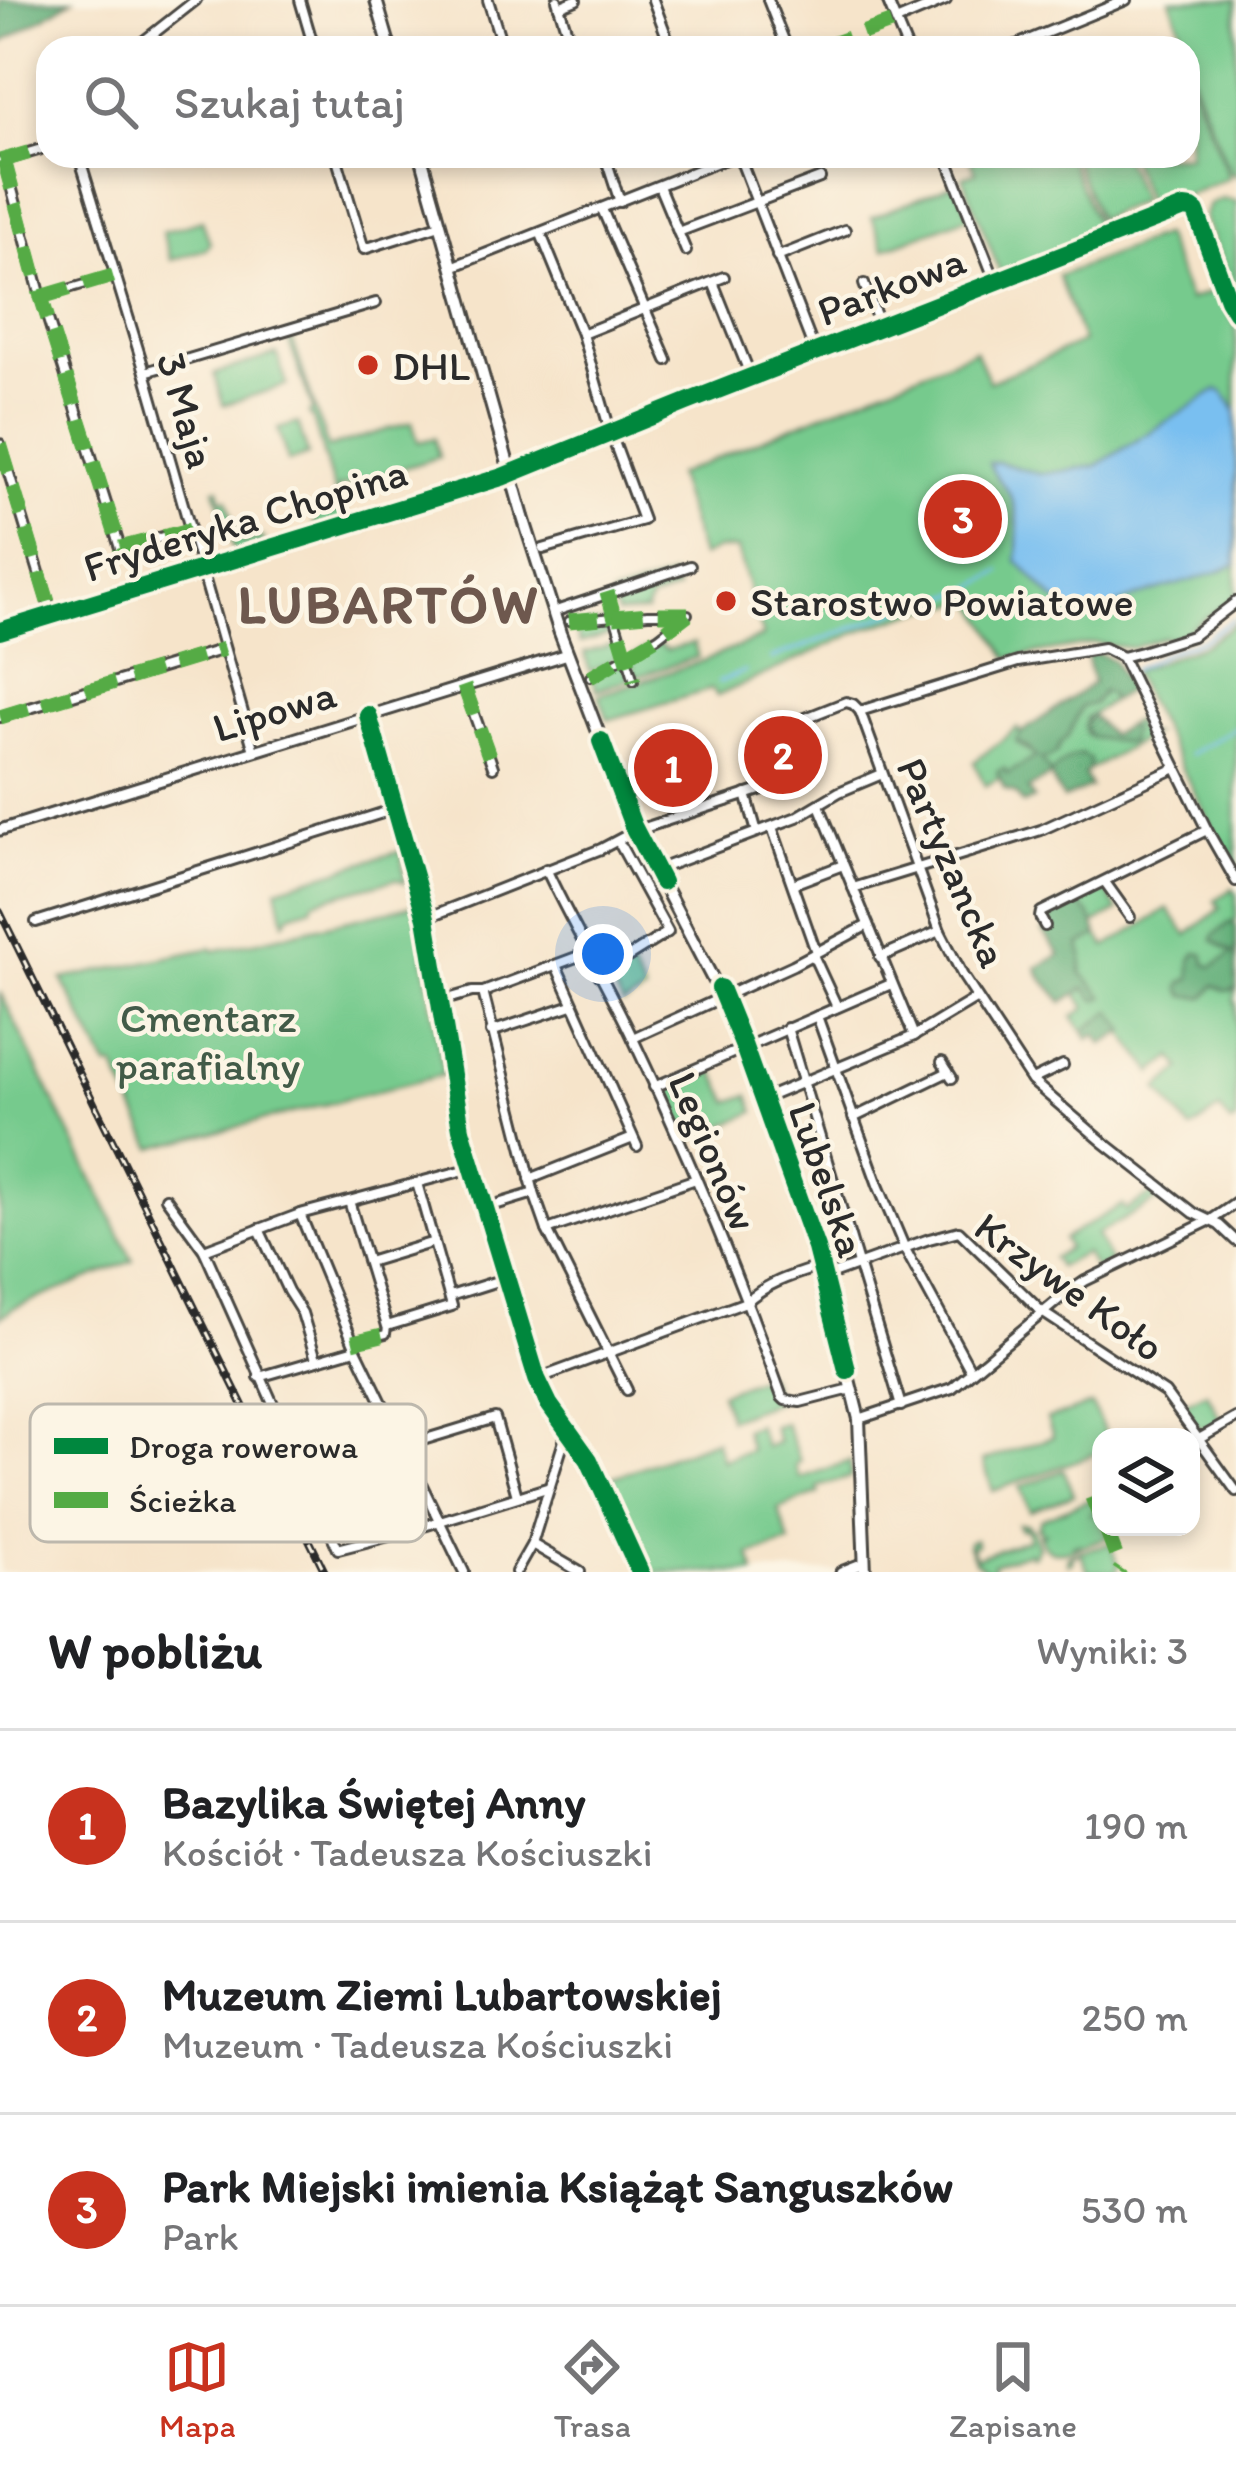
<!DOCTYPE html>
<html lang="pl">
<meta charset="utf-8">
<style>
:root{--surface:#fff;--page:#f6f6f6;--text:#202124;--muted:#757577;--line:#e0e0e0;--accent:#c8321e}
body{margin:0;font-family:Itim,sans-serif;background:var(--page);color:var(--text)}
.controls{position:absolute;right:36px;bottom:36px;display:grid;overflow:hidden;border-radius:24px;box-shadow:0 6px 18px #0003}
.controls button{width:108px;height:108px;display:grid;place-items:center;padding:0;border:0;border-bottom:3px solid var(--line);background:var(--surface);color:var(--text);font:60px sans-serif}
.you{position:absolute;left:603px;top:954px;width:42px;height:42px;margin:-30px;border:9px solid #fff;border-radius:50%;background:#1a73e8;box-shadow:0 0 0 18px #1a73e833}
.badge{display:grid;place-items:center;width:78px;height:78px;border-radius:50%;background:var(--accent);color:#fff;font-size:39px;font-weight:700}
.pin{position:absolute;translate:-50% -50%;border:6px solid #fff;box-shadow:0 3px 12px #0006}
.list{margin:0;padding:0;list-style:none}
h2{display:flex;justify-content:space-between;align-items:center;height:156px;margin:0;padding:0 48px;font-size:51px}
h2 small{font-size:39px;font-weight:400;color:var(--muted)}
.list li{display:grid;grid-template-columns:78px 1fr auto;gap:36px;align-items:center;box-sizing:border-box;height:192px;padding:0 48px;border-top:3px solid var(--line)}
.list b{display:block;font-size:45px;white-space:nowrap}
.list p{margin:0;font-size:39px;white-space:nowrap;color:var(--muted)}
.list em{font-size:39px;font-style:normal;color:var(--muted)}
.icon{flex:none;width:66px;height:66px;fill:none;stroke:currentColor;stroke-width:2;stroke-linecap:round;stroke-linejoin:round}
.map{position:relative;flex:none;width:1236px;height:1572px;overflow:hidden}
.search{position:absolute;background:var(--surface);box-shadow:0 6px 18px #0003;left:36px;right:36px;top:36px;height:132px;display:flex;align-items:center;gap:30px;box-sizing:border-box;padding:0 42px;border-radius:36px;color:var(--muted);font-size:45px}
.sheet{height:732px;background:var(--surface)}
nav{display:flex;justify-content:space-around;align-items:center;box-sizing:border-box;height:168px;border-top:3px solid var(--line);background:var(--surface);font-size:33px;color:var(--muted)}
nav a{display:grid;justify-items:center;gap:6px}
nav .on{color:var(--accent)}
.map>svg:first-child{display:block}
</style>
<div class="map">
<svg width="1236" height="1572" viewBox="0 0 1236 1572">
<rect width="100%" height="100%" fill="#fcf5e5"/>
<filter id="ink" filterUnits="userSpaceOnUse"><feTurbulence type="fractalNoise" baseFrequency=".00833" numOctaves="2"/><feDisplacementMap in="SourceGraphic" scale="24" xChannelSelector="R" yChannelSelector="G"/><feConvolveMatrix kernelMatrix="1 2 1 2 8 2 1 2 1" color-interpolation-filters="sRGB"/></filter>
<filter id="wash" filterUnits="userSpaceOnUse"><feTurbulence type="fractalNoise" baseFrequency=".004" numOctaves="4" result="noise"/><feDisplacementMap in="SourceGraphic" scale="48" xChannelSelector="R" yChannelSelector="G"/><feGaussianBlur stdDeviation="2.7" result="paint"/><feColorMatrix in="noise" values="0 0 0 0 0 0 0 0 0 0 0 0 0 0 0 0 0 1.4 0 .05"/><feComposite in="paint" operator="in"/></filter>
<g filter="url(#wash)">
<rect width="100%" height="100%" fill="#f6e4ca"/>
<!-- green -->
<g fill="#76ca8d" stroke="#507a5c" stroke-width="3">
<polygon points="1170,0 1236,0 1236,176 1230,172 1188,68 1188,63 1193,60"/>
<polygon points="1188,76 1229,178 1150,210 1129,156 1188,156"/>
<polygon points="969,156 1068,156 1101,236 1000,273 963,177 976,172"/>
<polygon points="1073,156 1123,156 1141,201 1098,219"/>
<polygon points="956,183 970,216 884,249 872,217"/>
<path d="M1222 199 1236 201V301C1228 288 1228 277 1223 263 1217 248 1208 233 1204 216L1209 205Z"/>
<polygon points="202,220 210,243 206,249 171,260 162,232"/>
<polygon points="1163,235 1189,300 1220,289 1234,322 1236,322 1236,597 1189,629 1189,632 1168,639 1165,637 1132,648 1095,643 1008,658 978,608 971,601 919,611 867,628 717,696 712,689 608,720 599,695 700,662 763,637 737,549 718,549 701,557 676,475 975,350 989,382 1083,342 1058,276"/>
<polygon points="291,335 328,448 412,422 418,442 434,438 439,457 339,488 338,493 347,518 315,528 314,516 317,518 324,512 326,515 335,513 339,507 312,416 310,416 309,412 313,410 289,342"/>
<polygon points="277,354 287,385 223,405 214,374"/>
<polygon points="298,423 308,455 288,462 278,429"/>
<polygon points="219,488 222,500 227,499 238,539 243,543 262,537 264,544 235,553 215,489"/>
<polygon points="673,576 677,590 651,600 646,612 617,614 611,596"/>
<polygon points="612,621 615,633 580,643 573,625"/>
<polygon points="1236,623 1236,873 1132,672 1205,644"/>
<polygon points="618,643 622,655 590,672 584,653"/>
<polygon points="656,643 667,650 694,643 698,657 636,677 630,657"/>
<polygon points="624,660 630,679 597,690 592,678"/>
<polygon points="1104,691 1109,694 1112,701 1086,718 1085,733 1090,737 1128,743 1131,731 1127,725 1135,720 1136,728 1144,734 1152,734 1089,770 1090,759 1050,775 1040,758 1049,758 1068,735 1081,707 1093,704"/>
<polygon points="1017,728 1021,733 1016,742 1037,757 985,786 974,762"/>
<polygon points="401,851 405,883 396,879 314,901 312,907 290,914 284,922 277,888"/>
<polygon points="1103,887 1118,911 1092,925 1090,917 1075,899"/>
<path d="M1233 888 1236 894V919L1215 935 1224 948 1234 953 1213 968 1206 964 1191 980 1185 996 1205 997 1215 985 1226 991 1236 989 1234 1001 1236 1005V1121L1231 1124 1220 1109 1191 1130 1158 1089 1182 1069 1173 1057 1153 1073 1123 1033 1125 1031 1112 1011 1084 1031 1073 1017 1086 1008 1076 992 1085 988C1081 973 1082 960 1080 945L1098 935 1106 947 1168 909 1187 935 1221 908 1215 900Z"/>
<polygon points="414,905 420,928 443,1075 153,1148 114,1066 108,1068 62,979 212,948 214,951"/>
<polygon points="629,964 645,993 623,1005 608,978"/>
<polygon points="0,992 133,1261 13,1308 0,1318"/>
<polygon points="713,1069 730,1102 749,1095 755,1112 690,1141 667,1090"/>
<polygon points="1156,1192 1163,1197 1096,1235 1111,1263 1095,1269 1085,1253 1058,1267 1052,1258 1068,1248 1063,1239 1122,1205 1126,1210"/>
<polygon points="768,1375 777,1401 729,1419 720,1393"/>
<path d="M1207 1392 1222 1422C1198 1436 1195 1425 1180 1405Z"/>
<polygon points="1092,1405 1107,1437 1101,1437 1101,1452 993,1491 983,1461 1053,1437 1047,1419"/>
<polygon points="785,1423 800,1461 795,1465 800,1478 850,1461 851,1477 818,1487 819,1493 778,1509 790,1543 750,1555 755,1572 649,1572 608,1479 715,1440 722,1460 750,1450 744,1430 757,1425 765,1447 778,1442 773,1426"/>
<polygon points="1064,1470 1074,1495 1030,1511 1020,1487"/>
<path d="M1091 1499 1095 1512 1092 1514H1096L1109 1537 1075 1548 1078 1544 1073 1545V1549C1057 1553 1046 1555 1040 1537L1044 1533 1039 1534 1040 1528H1037L1041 1519Z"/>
<polygon points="1018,1524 1026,1524 1032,1530 1038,1546 1034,1555 1031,1556 1029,1552 993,1564 993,1570 989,1572 974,1560 968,1546 968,1542 975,1539 977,1545 971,1547 975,1558 1029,1539 1026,1528 1020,1530"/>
<polygon points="1110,1543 1119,1567 1115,1572 1088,1572 1081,1553 1071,1556 1073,1562 1068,1564 1067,1559 1071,1554"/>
</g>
<!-- forest -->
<g fill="#60ae78" stroke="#466c52" stroke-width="3">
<polygon points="0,0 72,0 0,44"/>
<path d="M1100 654 1114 661 1129 690 1112 701 1109 694 1103 691 1093 704 1081 707 1068 736 1059 745 1057 752 1049 758 1041 759 1051 774C1059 764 1068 757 1081 754L1090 759 1089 770 1084 774 1090 787 1063 799 1050 776 1028 789 1034 799 1023 804 1016 794 1004 789 997 772 1004 768 1007 774 1036 757 1028 748 1016 741 1021 733 1093 683 1086 655Z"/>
<polygon points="1091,715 1110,735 1127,725 1131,731 1129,743 1090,737 1084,726"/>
<polygon points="1075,899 1091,917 1098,935 1080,945 1083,956 1081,972 1104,997 1096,1001 1085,988 1063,1002 1041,977 1037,968 1060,955 1043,931 1050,927 1045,916 1049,911"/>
<polygon points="1232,921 1236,927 1236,989 1226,991 1215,985 1205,997 1185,996 1180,988 1183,982 1191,979 1191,960 1196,953 1204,954 1206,964 1212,967 1233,953 1213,940 1214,935"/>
<polygon points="1112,1011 1126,1031 1103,1044 1096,1034 1089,1039 1084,1031"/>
</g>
<!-- water -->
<path fill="#79bff0" stroke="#52758e" stroke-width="3" d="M1217 390 1223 392 1236 411V564C1199 582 1157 587 1119 604 1109 608 1094 615 1083 613 1052 608 1038 579 1017 561 1019 540 1020 507 1006 489 999 479 993 475 989 463L998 462 1040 474 1096 466Z"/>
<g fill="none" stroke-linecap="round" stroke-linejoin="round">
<!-- stream -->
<g stroke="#79bff0" stroke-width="3">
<polyline points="973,588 1001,571"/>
<polyline points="771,659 908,607 964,592"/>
<polyline points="1133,670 1168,652 1204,639 1233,619"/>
<polyline points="719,682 745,671"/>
<polyline points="1190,754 1236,728"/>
</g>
</g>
</g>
<g filter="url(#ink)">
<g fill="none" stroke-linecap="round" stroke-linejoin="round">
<!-- pedestrian casing -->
<g stroke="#494743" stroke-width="12">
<g id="pedestrian">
<polyline points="41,297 116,275"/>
<polyline points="607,593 634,681"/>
<polyline points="569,621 648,614 688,614"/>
<polyline points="590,677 658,637 685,616"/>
<polyline points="353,1342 386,1334 387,1326"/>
</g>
</g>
<!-- minor casing -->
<g stroke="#494743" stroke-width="14">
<g id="minor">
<polyline points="300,0 314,48"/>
<polyline points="488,0 503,48"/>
<polyline points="557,0 572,48"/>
<polyline points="653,0 671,48"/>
<polyline points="768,0 787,48"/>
<polyline points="887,0 907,48"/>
<polyline points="559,7 576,0"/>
<polyline points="896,21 946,0"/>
<polyline points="135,48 196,0"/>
<polyline points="1009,48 1126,0"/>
<polyline points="79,156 145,372 254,751"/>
<polyline points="336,156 364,249 440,225"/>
<polyline points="605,156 620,202"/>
<polyline points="739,156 815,352"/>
<polyline points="946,156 996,283"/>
<polyline points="4,160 41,297 120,548 190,530"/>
<polyline points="1,161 48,147"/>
<polyline points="659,186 686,251"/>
<polyline points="602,209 667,360"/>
<polyline points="678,232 820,178"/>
<polyline points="541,234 582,334 611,434 643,520 543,549"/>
<polyline points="777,257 845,230"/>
<polyline points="452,267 733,156"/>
<polyline points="713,282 751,377"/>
<polyline points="864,284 880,326"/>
<polyline points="582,334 724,277"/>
<polyline points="145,372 376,303"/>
<polyline points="0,444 52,615"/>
<polyline points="553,612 690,566"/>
<polyline points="0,631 502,477 687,402 1184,208 1192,209 1196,212 1228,299 1236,312"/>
<polyline points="1122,657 1207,830 1236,881"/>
<polyline points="464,686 493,767"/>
<polyline points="860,711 940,931 963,976 1032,1081 1102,1141 1194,1213 1219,1225 1236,1241"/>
<polyline points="860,711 1018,662 1104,648 1122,657 1141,652 1192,636 1236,602"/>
<polyline points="0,717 224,649"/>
<polyline points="746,794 757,832"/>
<polyline points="819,805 914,1036"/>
<polyline points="772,827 816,952"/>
<path d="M546 869C573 927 607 983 634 1041 688 1155 740 1278 782 1397L785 1400 800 1402 851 1389"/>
<polyline points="656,870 797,817 839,792 882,774"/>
<polyline points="1105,882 1130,917"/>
<polyline points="793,884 843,865"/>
<polyline points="853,888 1041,830 1176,768"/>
<polyline points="426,918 601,849 635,831 769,787 773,784 773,774 760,736 846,702 853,704 860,711"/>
<polyline points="36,922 395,809"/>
<polyline points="1045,926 1040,917 1041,912 1207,830"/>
<polyline points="813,955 837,1007"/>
<polyline points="880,957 940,931"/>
<polyline points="556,965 637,1146"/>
<polyline points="599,975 668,932 618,841"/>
<polyline points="483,992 534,1193 547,1230 627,1390"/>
<polyline points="441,1001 472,992 483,992 587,953"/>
<polyline points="817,1016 878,1185 905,1249 971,1371"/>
<polyline points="787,1028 901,1406"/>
<polyline points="491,1032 572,1005"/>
<polyline points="633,1038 793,965 868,925"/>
<polyline points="942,1062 952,1078"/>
<polyline points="1032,1080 1063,1065"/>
<polyline points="654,1087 891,984"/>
<polyline points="763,1099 914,1036 977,998"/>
<polyline points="853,1118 948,1072"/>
<polyline points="530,1179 633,1138"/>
<polyline points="166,1198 204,1250 338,1549 401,1533 550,1487"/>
<polyline points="349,1201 387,1326 452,1306 417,1183"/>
<polyline points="485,1208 534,1193"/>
<polyline points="300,1214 356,1349 464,1572"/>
<polyline points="259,1229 288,1291 302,1313 316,1359"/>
<polyline points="547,1230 696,1179"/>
<polyline points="204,1250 300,1214 472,1168"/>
<polyline points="368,1262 434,1242"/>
<polyline points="824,1277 929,1239 959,1231 1042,1312 1165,1393 1236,1491"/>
<polyline points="450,1296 507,1278"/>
<polyline points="259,1377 356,1349"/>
<path d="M537 1379 746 1302C768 1282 793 1275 821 1266"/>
<polyline points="859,1419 952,1388 1063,1296 1085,1281 1211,1220 1236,1203"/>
<polyline points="1199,1439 1236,1418"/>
<polyline points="403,1446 495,1418 517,1496"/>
<polyline points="532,1544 580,1572"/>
<polyline points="516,1572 532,1544 567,1431"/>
</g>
</g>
<!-- tertiary casing -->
<g stroke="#494743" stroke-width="15">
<g id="tertiary">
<polyline points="368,715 426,918 461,1129 537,1379 549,1404 589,1460 640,1572"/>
<polyline points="0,830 568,654"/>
<polyline points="841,1572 864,1563"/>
</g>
</g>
<!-- secondary casing -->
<g stroke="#494743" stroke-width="16">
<g id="secondary">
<polyline points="376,0 390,48"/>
<polyline points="421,156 523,517 560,633 638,836 731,1014 816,1248 859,1419 865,1572"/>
</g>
</g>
<!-- pedestrian -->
<use href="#pedestrian" stroke="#fff" stroke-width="6"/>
<!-- minor -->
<use href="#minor" stroke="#fff" stroke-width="8"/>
<!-- tertiary -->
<use href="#tertiary" stroke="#fff" stroke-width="9"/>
<!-- secondary -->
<use href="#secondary" stroke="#fff" stroke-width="10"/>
<!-- rail casing -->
<g stroke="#2b2b2b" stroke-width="8">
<polyline id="rail" points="0,912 325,1572"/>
</g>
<!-- rail -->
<use href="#rail" stroke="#fcf5e5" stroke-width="3" stroke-dasharray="9" stroke-linecap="butt"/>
<!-- quiet -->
<g stroke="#54ab44" stroke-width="15" stroke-dasharray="30 15" stroke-linecap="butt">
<polyline points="820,48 896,21"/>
<polyline points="4,160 41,297 120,548 190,530"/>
<polyline points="0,161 48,147"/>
<polyline points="41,297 116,275"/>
<polyline points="0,444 52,615"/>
<polyline points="607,592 634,681"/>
<polyline points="569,621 648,614 688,614"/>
<polyline points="590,677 658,637 688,614"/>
<polyline points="464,686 493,767"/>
<polyline points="0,717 224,649"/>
<polyline points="353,1342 386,1334 387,1326"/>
<polyline points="1092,1497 1101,1520"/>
<polyline points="1105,1527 1121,1569 1119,1572"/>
</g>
<!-- cycleway casing -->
<g stroke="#fcf5e5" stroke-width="26">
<g id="cycleway">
<polyline points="0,631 502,477 687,402 1184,208 1192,209 1196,212 1228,299 1236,312"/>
<polyline points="368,715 426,918 461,1129 537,1379 549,1404 589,1460 640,1572"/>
<polyline points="601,741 633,826 662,882"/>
<polyline points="720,988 744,1047 816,1248 847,1370"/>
</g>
</g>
<!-- cycleway -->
<use href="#cycleway" stroke="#00873e" stroke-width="18"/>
</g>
</g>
<!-- markers -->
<g fill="#c8321e" stroke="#fcf5e5" stroke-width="4.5">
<circle cx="368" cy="365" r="12"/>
<circle cx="726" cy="601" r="12"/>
</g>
<g text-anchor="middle" stroke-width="9" stroke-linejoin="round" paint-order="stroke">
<!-- street labels -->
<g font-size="42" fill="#2b2b2b" stroke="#fcf5e5">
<text transform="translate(891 285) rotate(-21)" y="15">Parkowa</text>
<text transform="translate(187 410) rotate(74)" y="15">3 Maja</text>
<text transform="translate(245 519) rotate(-17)" y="15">Fryderyka Chopina</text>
<text transform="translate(274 710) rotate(-17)" y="15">Lipowa</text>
<text transform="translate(953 862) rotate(67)" y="15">Partyzancka</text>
<text transform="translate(714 1151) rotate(67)" y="15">Legionów</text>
<text transform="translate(828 1179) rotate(71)" y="15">Lubelska</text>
<text transform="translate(1070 1286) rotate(36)" y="15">Krzywe Koło</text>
</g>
<!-- poi labels -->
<g font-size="42" fill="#2b2b2b" stroke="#fcf5e5" text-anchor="start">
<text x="392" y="380">DHL</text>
<text x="750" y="616">Starostwo Powiatowe</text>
</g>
<!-- park labels -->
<g font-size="42" fill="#425b48" stroke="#fcf5e5">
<text x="208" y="1032">Cmentarz<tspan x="208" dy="48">parafialny</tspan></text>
</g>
<!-- district labels -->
<g font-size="54" font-weight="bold" letter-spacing="3" fill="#6e584e" stroke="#fcf5e5">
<text x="389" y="623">LUBARTÓW</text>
</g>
</g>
<!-- legend -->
<rect x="30" y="1404" width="396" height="138" rx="18" fill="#fcf5e5" stroke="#bdb8ad" stroke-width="3"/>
<rect x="54" y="1438" width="54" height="16" fill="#00873e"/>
<rect x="54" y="1492" width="54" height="16" fill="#54ab44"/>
<g font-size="33" fill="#2b2b2b">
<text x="129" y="1458">Droga rowerowa</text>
<text x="129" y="1512">Ścieżka</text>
</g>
</svg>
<div class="controls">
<button><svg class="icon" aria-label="layers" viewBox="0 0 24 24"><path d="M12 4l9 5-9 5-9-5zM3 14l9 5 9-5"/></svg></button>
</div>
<div class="you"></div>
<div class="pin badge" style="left:673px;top:768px">1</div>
<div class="pin badge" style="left:783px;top:755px">2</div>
<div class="pin badge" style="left:963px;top:519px">3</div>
<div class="search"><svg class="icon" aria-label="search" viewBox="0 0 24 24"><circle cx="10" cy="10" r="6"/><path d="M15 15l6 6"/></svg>Szukaj tutaj</div>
</div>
<section class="sheet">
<h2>W pobliżu<small>Wyniki: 3</small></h2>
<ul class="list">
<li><span class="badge">1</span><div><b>Bazylika Świętej Anny</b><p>Kościół · Tadeusza Kościuszki</p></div><em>190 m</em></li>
<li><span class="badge">2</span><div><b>Muzeum Ziemi Lubartowskiej</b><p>Muzeum · Tadeusza Kościuszki</p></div><em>250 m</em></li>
<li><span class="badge">3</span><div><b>Park Miejski imienia Książąt Sanguszków</b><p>Park</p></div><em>530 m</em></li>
</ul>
</section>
<nav>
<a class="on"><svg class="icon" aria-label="map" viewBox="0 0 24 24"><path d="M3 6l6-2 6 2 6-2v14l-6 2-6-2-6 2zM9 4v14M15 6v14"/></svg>Mapa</a>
<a><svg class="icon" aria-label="directions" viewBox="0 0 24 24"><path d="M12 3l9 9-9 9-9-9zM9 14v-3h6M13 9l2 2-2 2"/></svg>Trasa</a>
<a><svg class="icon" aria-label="saved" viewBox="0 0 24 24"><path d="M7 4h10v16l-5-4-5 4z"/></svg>Zapisane</a>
</nav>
